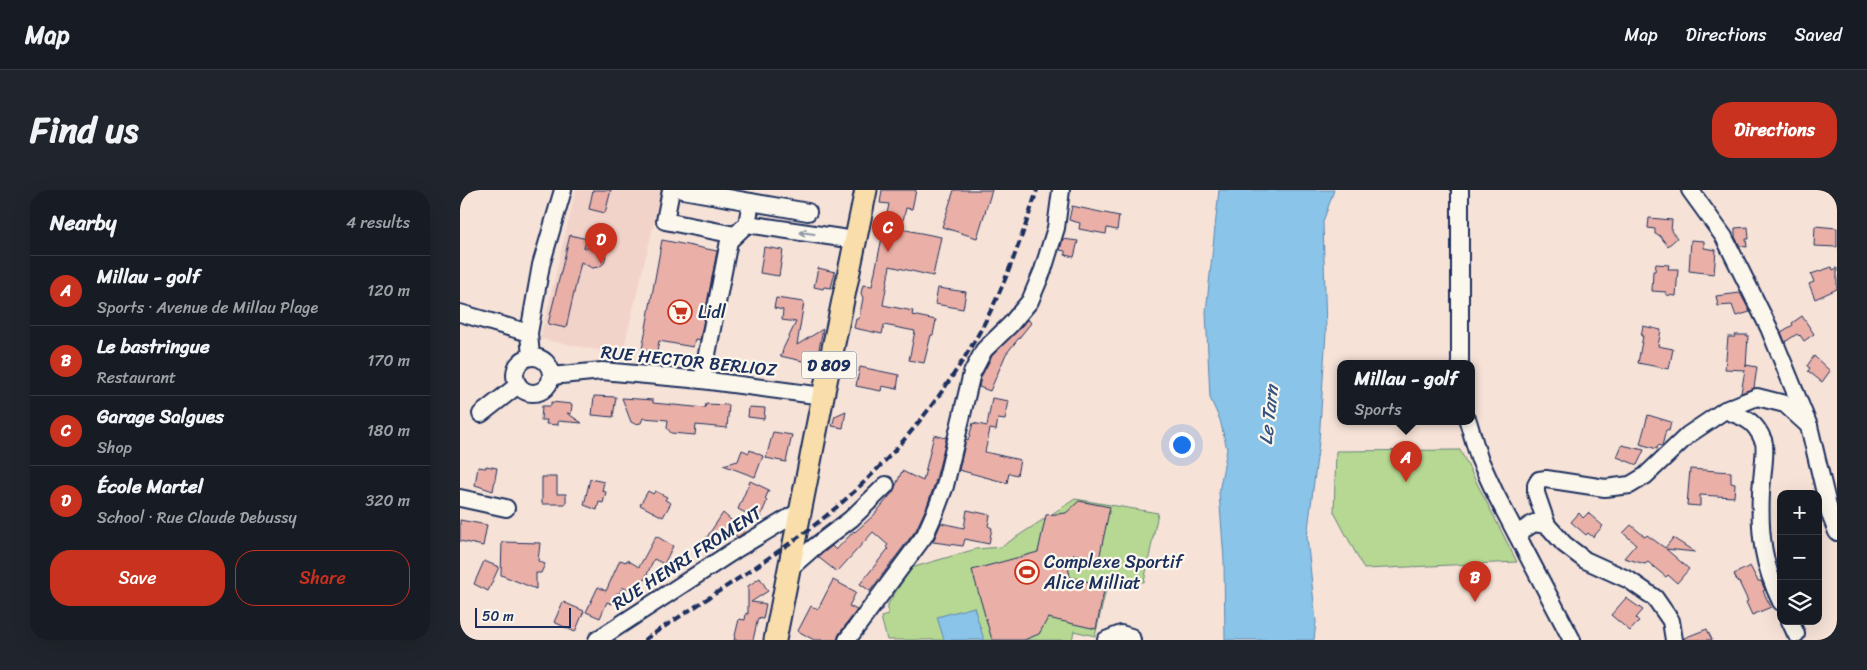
<!DOCTYPE html>
<meta charset="utf-8">
<style>
:root{--surface:#171b24;--page:#20242c;--text:#f1f3f6;--muted:#9ea1a6;--line:#363941;--accent:#c8321e}
body{margin:0;font-family:Sriracha,sans-serif;background:var(--page);color:var(--text)}
.controls{position:absolute;right:15px;bottom:15px;display:grid;overflow:hidden;border-radius:10px;box-shadow:0 5px 20px #0002}
.controls button{width:45px;height:45px;display:grid;place-items:center;padding:0;border:0;border-bottom:1px solid var(--line);background:var(--surface);color:var(--text);font:25px sans-serif}
.scale{position:absolute;left:15px;bottom:12px;width:96px;box-sizing:border-box;padding-left:5px;border:2px solid #1b2f5e;border-top:0;font-size:14px;line-height:18px;white-space:nowrap;color:#1b2f5e;-webkit-text-stroke:4px #fbf7ec;paint-order:stroke}
.you{position:absolute;left:721px;top:254px;width:18px;height:18px;margin:-12px;border:4px solid #fff;border-radius:50%;background:#1a73e8;box-shadow:0 0 0 8px #1a73e833}
.badge{display:grid;place-items:center;width:32px;height:32px;border-radius:50%;background:var(--accent);color:#fff;font-size:16px;font-weight:700}
.pin{position:absolute;translate:-50% -41px;filter:drop-shadow(0 1px 2px #0008)}
.pin::after{content:'';position:absolute;top:26px;width:18px;height:15px;background:inherit;clip-path:polygon(0 0,100% 0,50% 100%)}
.popup{position:absolute;left:877px;top:170px;width:138px;height:65px;box-sizing:border-box;display:grid;place-content:center;border-radius:10px;background:var(--surface);filter:drop-shadow(0 1px 4px #0005);font-size:16px;white-space:nowrap;color:var(--muted)}
.popup b{font-size:19px;color:var(--text)}
.popup::after{content:'';position:absolute;left:50%;top:100%;margin-left:-10px;border:10px solid transparent;border-top-color:var(--surface)}
.list{margin:0;padding:0;list-style:none}
h2{display:flex;justify-content:space-between;align-items:center;height:65px;margin:0;padding:0 20px;font-size:21px}
h2 small{font-size:16px;font-weight:400;color:var(--muted)}
.list li{display:grid;grid-template-columns:32px 1fr auto;gap:15px;align-items:center;box-sizing:border-box;height:70px;padding:0 20px;border-top:1px solid var(--line)}
.list b{display:block;font-size:19px;white-space:nowrap}
.list p{margin:0;font-size:16px;white-space:nowrap;color:var(--muted)}
.list em{font-size:16px;font-style:normal;color:var(--muted)}
.actions{display:flex;gap:10px;padding:15px 20px}
.actions a{flex:1;padding:11px 0;border:1px solid var(--accent);border-radius:20px;text-align:center;font-size:18px;color:var(--accent)}
.actions .main{background:var(--accent);color:#fff}
.icon{flex:none;width:28px;height:28px;fill:none;stroke:currentColor;stroke-width:2;stroke-linecap:round;stroke-linejoin:round}
.map{position:relative;flex:none;width:1377px;height:450px;overflow:hidden;border-radius:20px}
header{display:flex;align-items:center;gap:30px;box-sizing:border-box;height:70px;padding:0 25px;background:var(--surface);border-bottom:1px solid var(--line)}
header strong{font-size:24px}
nav{display:flex;gap:28px;margin-inline-start:auto;font-size:18px}
.intro{display:flex;align-items:center;justify-content:space-between;box-sizing:border-box;height:120px;padding:0 30px}
h1{margin:0;font-size:35px}
.button{padding:12px 22px;border-radius:20px;background:var(--accent);color:#fff;font-size:18px;font-weight:700}
main{display:flex;gap:30px;padding:0 30px}
aside{flex:1;background:var(--surface);border-radius:20px;box-shadow:0 5px 20px #0002}
.map>svg:first-child{display:block}
</style>
<header>
<strong>Map</strong>
<nav><a>Map</a><a>Directions</a><a>Saved</a></nav>
</header>
<div class="intro"><h1>Find us</h1><a class="button">Directions</a></div>
<main>
<aside>
<h2>Nearby<small>4 results</small></h2>
<ul class="list">
<li><span class="badge">A</span><div><b>Millau - golf</b><p>Sports · Avenue de Millau Plage</p></div><em>120 m</em></li>
<li><span class="badge">B</span><div><b>Le bastringue</b><p>Restaurant</p></div><em>170 m</em></li>
<li><span class="badge">C</span><div><b>Garage Salgues</b><p>Shop</p></div><em>180 m</em></li>
<li><span class="badge">D</span><div><b>École Martel</b><p>School · Rue Claude Debussy</p></div><em>320 m</em></li>
</ul>
<div class="actions"><a class="main">Save</a><a>Share</a></div>
</aside>
<div class="map">
<svg width="1377" height="450" viewBox="0 0 1377 450">
<rect width="100%" height="100%" fill="#f6e2d7"/>
<filter id="ink" filterUnits="userSpaceOnUse"><feTurbulence type="fractalNoise" baseFrequency=".02" numOctaves="2"/><feDisplacementMap in="SourceGraphic" scale="10" xChannelSelector="R" yChannelSelector="G"/><feConvolveMatrix kernelMatrix="1 2 1 2 8 2 1 2 1" color-interpolation-filters="sRGB"/></filter>
<g filter="url(#ink)">
<!-- built -->
<polygon fill="#f2d3c9" points="116,0 202,0 162,165 80,149"/>
<!-- green -->
<g fill="#b6d892" stroke="#688478">
<polygon points="1000,260 1057,372 904,379 874,322 876,261"/>
<polygon points="615,309 698,323 684,392 649,387 635,446 614,441 612,450 427,450 421,427 428,425 428,414 451,378 516,359 541,357"/>
</g>
<!-- water -->
<g fill="#8ac4e9" stroke="#5e88b1">
<polygon points="759,0 874,0 863,32 866,142 859,252 847,347 856,432 854,450 765,450 764,370 759,302 767,259 760,230 750,208 746,122"/>
<polygon points="514,417 524,450 484,450 477,427"/>
</g>
<!-- building -->
<g fill="#eab0a7" stroke="#1b2f5e">
<polygon points="133,0 151,0 145,23 129,19"/>
<polygon points="422,0 456,0 452,19 446,18 441,39 481,47 473,86 430,76 423,115 453,121 452,125 476,130 473,145 471,145 464,173 449,170 455,141 424,135 422,144 394,138 396,129 399,129 403,108 401,103 403,95 412,96 429,14 420,13"/>
<polygon points="494,0 532,0 517,48 482,37"/>
<polygon points="612,16 659,26 657,40 647,38 646,44 619,39 620,33 609,30"/>
<polygon points="1189,28 1212,30 1211,41 1217,48 1208,56 1199,45 1195,44 1195,39 1188,38"/>
<polygon points="1355,36 1377,38 1377,57 1354,56"/>
<polygon points="1288,37 1289,49 1286,49 1287,57 1280,56 1275,47 1275,38"/>
<polygon points="110,45 127,49 124,58 137,57 143,60 146,66 144,73 139,77 132,78 121,72 106,138 88,134"/>
<polygon points="603,49 618,51 614,67 605,65 605,61 600,60"/>
<polygon points="202,50 257,61 240,150 235,149 233,157 199,151 197,162 182,160"/>
<polygon points="1231,50 1244,51 1244,58 1256,60 1254,84 1229,81"/>
<polygon points="304,57 323,60 319,86 300,83"/>
<polygon points="1196,74 1209,75 1208,79 1218,79 1216,106 1206,105 1206,102 1192,101 1193,81 1195,81"/>
<polygon points="1372,77 1373,80 1377,78 1377,99 1355,109 1349,94 1354,92 1351,84"/>
<polygon points="358,78 375,82 371,98 364,97 363,99 354,97"/>
<polygon points="478,98 506,102 503,119 475,114"/>
<polygon points="1280,103 1290,122 1276,126 1272,115 1258,116 1256,106"/>
<polygon points="316,108 344,112 337,155 363,139 356,174 320,166 322,164 323,159 336,132 322,130 323,120 314,118"/>
<polygon points="1342,126 1354,144 1344,151 1340,145 1339,146 1337,144 1325,152 1321,142 1333,135 1332,133"/>
<polygon points="568,129 571,133 546,164 530,201 519,197 521,187 532,166"/>
<polygon points="1183,136 1201,140 1198,156 1213,159 1209,179 1178,173 1183,146 1181,146"/>
<polygon points="1275,145 1288,145 1286,177 1286,175 1297,177 1294,198 1281,203 1285,180 1265,179 1268,147 1275,147"/>
<polygon points="1354,166 1370,181 1362,192 1348,181 1350,178 1347,176"/>
<polygon points="400,177 439,185 437,199 422,196 421,201 396,196"/>
<polygon points="134,206 156,207 153,227 132,225"/>
<polygon points="162,208 193,210 193,213 245,218 246,214 269,215 267,238 236,235 235,245 211,243 207,238 208,230 183,228 181,233 175,234 171,232"/>
<polygon points="532,208 549,211 545,230 538,229 536,240 530,239 525,262 560,270 557,285 549,283 547,293 499,280 506,250 508,251 513,233 527,236"/>
<polygon points="91,212 112,214 111,224 107,223 122,233 98,231 98,235 86,234 87,230 81,230 82,216 91,216"/>
<polygon points="289,217 305,218 304,229 288,227"/>
<polygon points="386,221 383,238 372,236 375,226"/>
<polygon points="1188,225 1211,232 1209,241 1206,240 1202,256 1198,255 1197,259 1180,254"/>
<polygon points="313,242 332,245 326,272 306,268"/>
<polygon points="474,245 486,248 487,246 475,293 467,316 456,340 410,401 400,394 428,359 426,357 428,355 413,342 377,382 358,367 372,356 376,360 394,341 395,342 414,325 433,302 442,281 463,291"/>
<polygon points="1162,255 1184,260 1177,275 1157,267"/>
<polygon points="282,260 289,263 290,260 303,266 295,287 263,275 278,271"/>
<polygon points="26,276 37,278 33,301 15,295 18,277 26,278"/>
<polygon points="1230,279 1271,282 1271,293 1275,294 1274,307 1240,305 1240,316 1227,315"/>
<polygon points="82,287 97,287 97,304 106,304 106,314 82,314"/>
<polygon points="130,289 144,292 142,301 146,302 143,313 139,312 137,320 124,315"/>
<polygon points="290,291 309,300 305,309 307,311 299,330 278,319"/>
<polygon points="188,301 193,304 195,301 207,307 205,310 211,313 203,327 180,315"/>
<polygon points="619,311 650,317 639,369 613,364 608,376 610,387 645,396 636,439 588,428 579,444 564,450 532,450 512,380 578,362 586,325 606,323"/>
<polygon points="507,320 530,325 528,336 532,338 529,354 505,349 503,356 473,352 481,333 504,338"/>
<polygon points="263,323 285,342 278,347 265,340 253,356 245,350"/>
<polygon points="1119,323 1123,328 1128,323 1143,336 1133,347 1128,343 1126,345 1111,332"/>
<polygon points="0,330 27,335 23,356 0,351"/>
<polygon points="1171,335 1185,347 1187,345 1205,358 1213,348 1235,362 1206,359 1229,379 1217,393 1208,385 1206,387 1188,372 1185,374 1164,368 1176,354 1163,343"/>
<polygon points="196,346 213,356 204,374 194,369 179,402 173,399 172,402 162,397 160,404 157,403 152,414 147,412 140,428 126,422 138,397 146,401 160,370 166,372 167,370 179,377"/>
<polygon points="42,352 80,353 78,371 85,374 81,383 76,383 76,399 41,385"/>
<polygon points="24,371 39,377 28,401 14,394"/>
<polygon points="1290,376 1298,391 1301,391 1305,400 1303,401 1311,417 1292,425 1286,412 1288,411 1279,392 1278,393 1274,384"/>
<polygon points="300,388 308,401 291,412 306,414 303,429 298,428 293,450 274,450 279,429 285,430 286,423 288,424 288,396"/>
<polygon points="373,390 396,402 389,416 397,420 379,444 377,450 354,450 338,441 351,416 358,419"/>
<polygon points="1166,408 1183,420 1176,428 1179,431 1170,441 1151,425"/>
<polygon points="103,412 124,421 115,442 94,432"/>
<polygon points="1247,439 1252,450 1224,450 1224,448"/>
</g>
<g fill="none" stroke-linecap="round" stroke-linejoin="round">
<!-- minor casing -->
<g stroke="#1b2f5e" stroke-width="20">
<g id="minor">
<polyline points="211,0 205,31 275,45"/>
<polyline points="223,0 348,22"/>
<polyline points="1000,0 1000,173"/>
<polyline points="1230,0 1264,47 1309,138 1349,236 1370,324 1377,342"/>
<polyline points="287,34 395,50"/>
<polyline points="0,123 69,143"/>
<polyline points="71,167 69,143 81,75 103,0"/>
<circle cx="73" cy="185" r="18"/>
<polyline points="91,186 142,181 242,190 363,206"/>
<polyline points="242,190 269,51 287,34 291,12"/>
<path d="M1265 220C1284 228 1294 229 1303 250 1307 257 1301 293 1301 303 1299 344 1303 375 1321 412"/>
<polyline points="21,224 58,195"/>
<polyline points="1008,231 1019,268 1035,303 1112,450"/>
<polyline points="0,308 46,318"/>
<polyline points="1087,335 1104,354 1125,370 1169,390 1195,408 1211,431 1214,450"/>
<polyline points="1057,344 1074,333 1087,335 1076,303 1076,295 1079,290 1086,289 1145,298 1170,295 1185,286 1228,245 1265,220 1297,207 1325,214 1349,236"/>
<polyline points="329,379 353,358 391,329 426,295"/>
<polyline points="1330,431 1336,444"/>
<polyline points="137,450 275,360 340,321"/>
<polyline points="387,450 465,345 476,320 485,296 512,183 524,160 550,135 570,111 583,80 596,38 601,0"/>
<polyline points="646,450 661,444 671,447 672,450"/>
</g>
</g>
<!-- major casing -->
<g stroke="#1b2f5e" stroke-width="25">
<polyline id="major" points="315,450 363,206 406,0"/>
</g>
<!-- minor -->
<use href="#minor" stroke="#fbf7ec" stroke-width="16"/>
<!-- major -->
<use href="#major" stroke="#f9deab" stroke-width="21"/>
<!-- rail -->
<path stroke="#1b2f5e" stroke-width="4" stroke-dasharray="8 4" stroke-linecap="butt" d="M184 450C234 417 284 386 333 351 407 299 469 229 515 150 542 104 561 51 577 0"/>
</g>
<!-- one-way arrows -->
<defs><path id="oneway-shaft" d="M-6 0H5M1.5-3L5.5 0L1.5 3" fill="none" stroke-width="1.6" stroke-linecap="round" stroke-linejoin="round" transform="scale(1.25)"/></defs>
<use stroke="#8b93a5" href="#oneway-shaft" transform="translate(347 43) rotate(-172)"/>
</g>
<!-- icons -->
<defs>
<g id="supermarket-ring" transform="scale(1.25)"><circle r="9.5" fill="#fbf7ec" stroke="#c8321e" stroke-width="1.5"/><path d="M-6-5.5h2.5l.6 2H6L4.5 2H-2.5L-4.4-4H-6ZM-1.5 3.2a1.3 1.3 0 1 0 .1 0ZM3 3.2a1.3 1.3 0 1 0 .1 0Z" fill="#c8321e"/></g>
<g id="stadium-ring" transform="scale(1.25)"><circle r="9.5" fill="#fbf7ec" stroke="#c8321e" stroke-width="1.5"/><path d="M0-5a6.5 5 0 1 0 0 10a6.5 5 0 1 0 0-10ZM-3.5-1.8h7v3.6h-7Z" fill="#c8321e"/></g>
</defs>
<g fill-rule="evenodd">
<use href="#supermarket-ring" x="220" y="122"/>
<use href="#stadium-ring" x="567" y="382"/>
</g>
<g text-anchor="middle" stroke-width="4.5" stroke-linejoin="round" paint-order="stroke">
<!-- shield labels -->
<rect fill="#fbf7ec" stroke="#5e6b89" stroke-width="1" x="341.5" y="161.5" width="55" height="27" rx="4"/>
<g font-size="16" font-weight="bold" fill="#1b2f5e">
<text x="369" y="181">D 809</text>
</g>
<!-- poi labels -->
<g font-size="18" fill="#1b2f5e" stroke="#fbf7ec" text-anchor="start">
<text x="238" y="128">Lidl</text>
<text x="584" y="378">Complexe Sportif<tspan x="584" dy="21">Alice Milliat</tspan></text>
</g>
<!-- street labels -->
<g font-size="18" fill="#1b2f5e" stroke="#fbf7ec">
<text transform="translate(229 171) rotate(6)" y="6">RUE HECTOR BERLIOZ</text>
<text transform="translate(227 368) rotate(-33)" y="6">RUE HENRI FROMENT</text>
</g>
<!-- water labels -->
<g font-size="19" font-style="italic" fill="#375481" stroke="#fbf7ec">
<text transform="translate(808 225) rotate(-84)" y="7">Le Tarn</text>
</g>
</g>
</svg>
<div class="controls">
<button>+</button>
<button>−</button>
<button><svg class="icon" aria-label="layers" viewBox="0 0 24 24"><path d="M12 4l9 5-9 5-9-5zM3 14l9 5 9-5"/></svg></button>
</div>
<div class="scale">50 m</div>
<div class="you"></div>
<div class="pin badge" style="left:946px;top:292px">A</div>
<div class="popup"><b>Millau - golf</b>Sports</div>
<div class="pin badge" style="left:1015px;top:412px">B</div>
<div class="pin badge" style="left:428px;top:62px">C</div>
<div class="pin badge" style="left:141px;top:74px">D</div>
</div>
</main>
